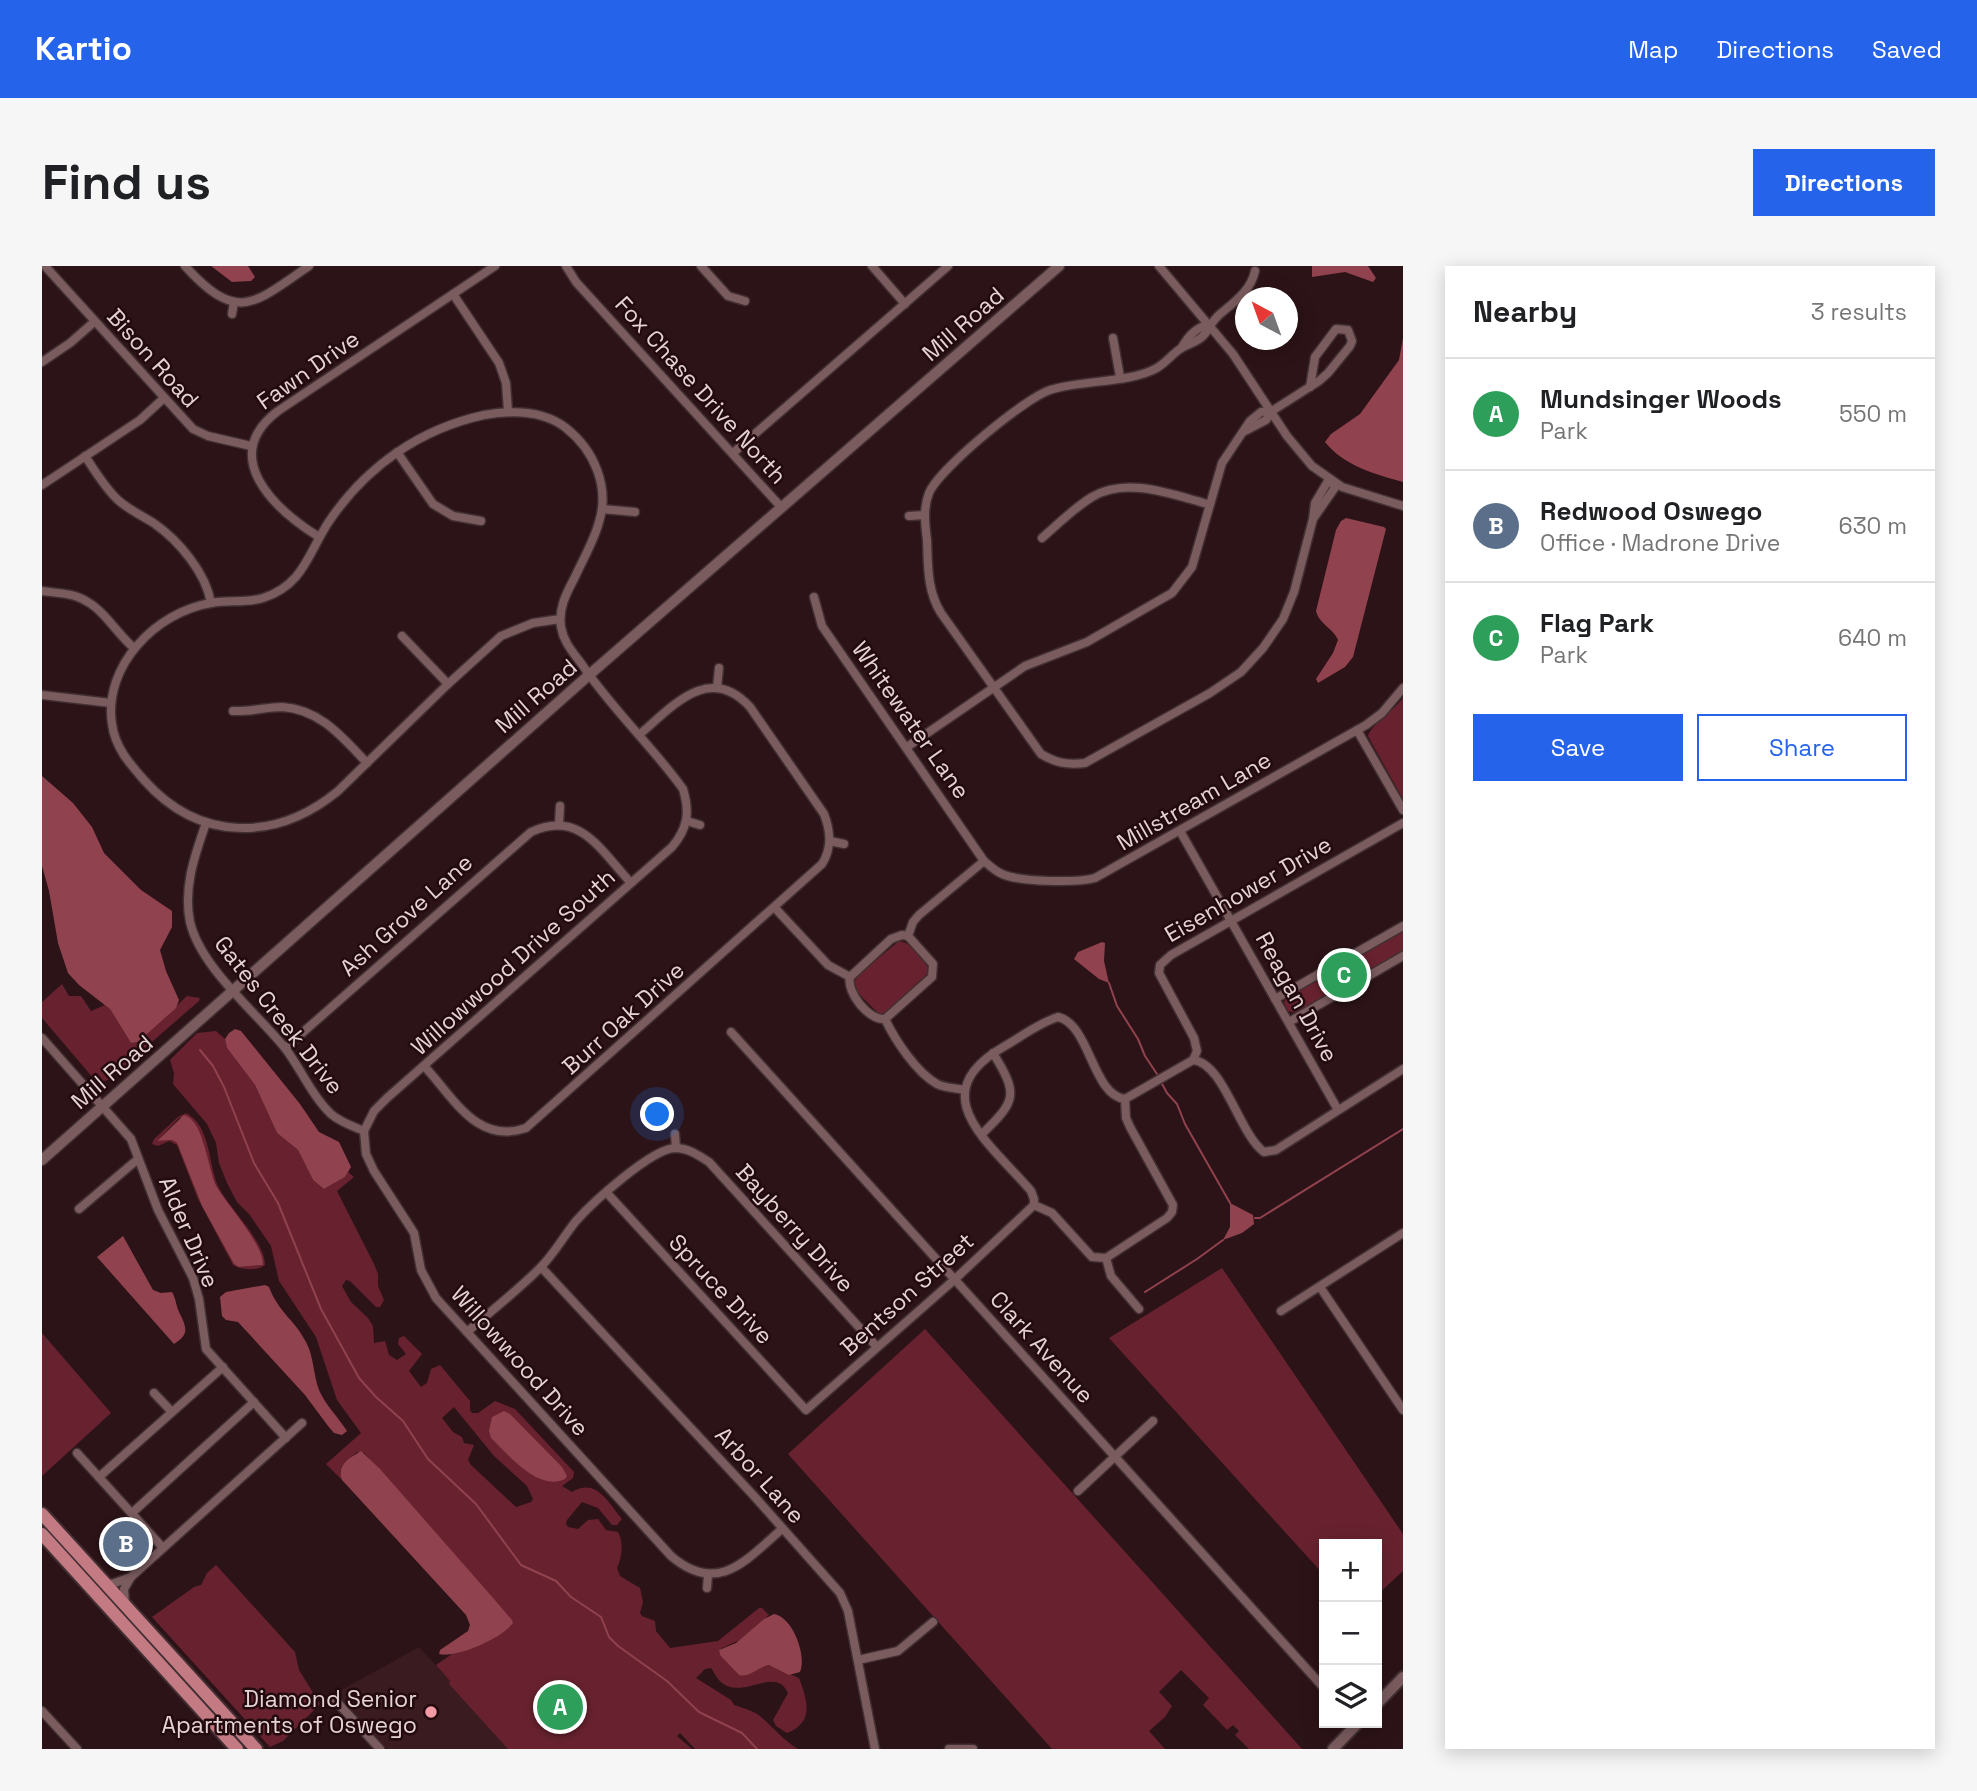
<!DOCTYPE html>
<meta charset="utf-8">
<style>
:root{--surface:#fff;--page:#f6f6f6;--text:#202124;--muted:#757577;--line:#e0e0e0;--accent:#2563eb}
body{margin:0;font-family:"Space Grotesk",sans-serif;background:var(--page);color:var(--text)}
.controls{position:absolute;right:21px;bottom:21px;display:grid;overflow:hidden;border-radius:0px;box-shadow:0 4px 18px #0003}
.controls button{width:63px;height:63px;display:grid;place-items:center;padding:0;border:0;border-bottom:2px solid var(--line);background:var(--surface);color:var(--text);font:35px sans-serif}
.compass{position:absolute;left:1193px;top:21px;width:63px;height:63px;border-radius:50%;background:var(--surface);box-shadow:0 4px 18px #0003;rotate:319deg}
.you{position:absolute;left:616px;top:849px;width:24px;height:24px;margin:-18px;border:5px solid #fff;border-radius:50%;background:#1a73e8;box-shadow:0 0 0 10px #1a73e833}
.badge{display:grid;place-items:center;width:46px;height:46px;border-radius:50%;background:var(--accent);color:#fff;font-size:23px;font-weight:700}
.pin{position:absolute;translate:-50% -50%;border:4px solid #fff;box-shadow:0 2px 7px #0006}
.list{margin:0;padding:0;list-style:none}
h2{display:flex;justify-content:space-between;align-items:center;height:91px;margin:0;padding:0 28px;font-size:30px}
h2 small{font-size:23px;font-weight:400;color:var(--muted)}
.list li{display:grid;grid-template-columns:46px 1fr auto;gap:21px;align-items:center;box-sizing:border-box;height:112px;padding:0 28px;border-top:2px solid var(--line)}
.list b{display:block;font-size:26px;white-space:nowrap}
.list p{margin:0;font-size:23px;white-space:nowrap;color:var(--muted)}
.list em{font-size:23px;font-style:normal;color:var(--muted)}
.actions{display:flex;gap:14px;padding:21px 28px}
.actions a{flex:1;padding:16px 0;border:2px solid var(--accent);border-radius:0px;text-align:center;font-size:24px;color:var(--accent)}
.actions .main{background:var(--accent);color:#fff}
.icon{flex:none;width:38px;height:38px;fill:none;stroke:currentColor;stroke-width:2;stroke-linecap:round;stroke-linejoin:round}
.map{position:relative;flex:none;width:1361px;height:1483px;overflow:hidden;border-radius:0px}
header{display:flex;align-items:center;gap:42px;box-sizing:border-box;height:98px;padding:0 35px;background:var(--accent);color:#fff}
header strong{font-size:33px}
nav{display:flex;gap:38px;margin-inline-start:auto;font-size:24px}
.intro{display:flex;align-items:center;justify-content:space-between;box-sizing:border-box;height:168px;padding:0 42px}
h1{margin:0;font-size:49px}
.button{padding:18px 32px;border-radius:0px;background:var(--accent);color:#fff;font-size:24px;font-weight:700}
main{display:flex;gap:42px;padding:0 42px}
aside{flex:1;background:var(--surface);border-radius:0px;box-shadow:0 4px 18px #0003}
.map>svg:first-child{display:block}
</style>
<header>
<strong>Kartio</strong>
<nav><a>Map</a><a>Directions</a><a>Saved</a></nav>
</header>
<div class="intro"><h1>Find us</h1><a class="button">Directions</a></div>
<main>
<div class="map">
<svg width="1361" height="1483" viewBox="0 0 1361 1483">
<rect width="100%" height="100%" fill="#2c1317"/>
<!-- built -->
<polygon fill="#3a1b1f" points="377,1381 471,1483 345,1483 294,1427"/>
<!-- green -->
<g fill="#68222f" fill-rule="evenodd">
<path d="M1361 432V533L1326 470C1328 460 1353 443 1361 432Z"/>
<polygon points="1361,664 1361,686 1254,747 1246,745 1242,737 1244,731"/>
<path d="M857 675C870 677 885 694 887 706L844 747 837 748 814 725 811 718 816 709Z"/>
<polygon points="20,718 27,730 39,730 49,745 63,739 68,743 89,777 96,776 145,730 158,732 157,735 66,814 58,816 52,813 0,752 0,736"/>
<path d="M174 765 183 773 185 782 213 819 235 867 256 884 271 914 282 923 303 911 306 906 312 911 295 925 332 998 336 1008V1020L342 1034 338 1041H334L308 1015 304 1014 300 1020 309 1036 326 1052 331 1060 332 1077 343 1075 347 1089 355 1094 364 1088 356 1078 357 1072 362 1070 380 1088 367 1105 379 1121 385 1117 389 1103 398 1099 428 1135V1144L430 1147H436L453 1135 473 1143 532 1206 531 1212 520 1220 530 1226C554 1211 566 1236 580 1253L575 1259H570L556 1242 540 1236 525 1254 524 1258 526 1261 536 1263 546 1254 556 1253 564 1264 576 1266C582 1277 580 1291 575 1302L578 1310 598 1322 601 1336 598 1347 600 1350 613 1355 614 1365 628 1382 676 1375 717 1342H720L727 1349 698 1374 680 1382 677 1386 697 1409 727 1399 757 1412C766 1436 772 1456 745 1467L734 1460 731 1454 746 1427C733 1399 700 1435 679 1416 675 1413 672 1406 669 1402L663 1403 654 1412 689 1434 692 1439C701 1442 710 1444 718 1450 731 1461 741 1474 756 1483H653L638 1467 635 1470 650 1483H466L407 1418 408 1415 394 1399 466 1350 322 1187 315 1186C305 1195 294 1199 300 1214L284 1198 319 1167 295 1134 274 1071 237 1015 229 980 207 948 195 936 185 917 177 897 174 877 165 858 131 818 132 807 128 794 155 767ZM412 1141 452 1190 485 1220 491 1233 489 1236 474 1241 429 1199 426 1194 432 1179 422 1177 420 1171 411 1166 400 1152Z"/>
<path d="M144 847C169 860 166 898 176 920 187 943 223 975 223 999 216 1005 199 1004 191 999L156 933 135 879 127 875 116 880 110 878 112 873 136 851ZM137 852 150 854 161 875 168 905 176 923 207 970 221 999 197 1001 192 998 160 940 135 877 130 874 115 875Z"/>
<polygon points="1180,1002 1361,1268 1361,1305 1335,1329 1335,1278 1282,1278 1282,1309 1067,1072"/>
<polygon points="883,1063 1260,1483 1207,1483 1193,1469 1197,1465 1191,1459 1185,1464 1161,1439 1167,1432 1139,1404 1117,1426 1130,1440 1123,1451 1107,1465 1123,1483 1010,1483 746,1188"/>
<polygon points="0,1067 69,1147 0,1210"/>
<polygon points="174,1299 253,1386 257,1404 278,1438 241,1475 228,1481 110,1351 152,1321 159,1319 165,1307"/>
</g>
<!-- water -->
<g fill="#90424e">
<polygon points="169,0 206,0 213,11 209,15 190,16"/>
<polygon points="1270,0 1326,0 1334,12 1331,16 1303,6 1270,11"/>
<path d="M1361 72V216C1333 208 1302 200 1283 176L1289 168 1318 148 1357 94Z"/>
<path d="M1304 252 1342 261 1344 263 1311 391 1303 401 1276 417 1274 413 1291 387 1296 374C1291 362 1277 358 1274 345L1294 264 1299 255Z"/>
<polygon points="0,510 31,537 50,561 62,587 99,624 130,645 130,661 118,684 124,705 137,734 134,742 96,776 89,777 68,743 37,719 26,707 16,677 7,625 0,600"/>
<polygon points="1060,676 1063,677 1062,695 1067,717 1057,713 1032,693 1036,686"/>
<polygon points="193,763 199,765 258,838 277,866 297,876 309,901 303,911 282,923 271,914 256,884 235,867 213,819 185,782 183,773 187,767"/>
<path d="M142 849C163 855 165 903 175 921 186 940 222 979 221 999L197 1001 192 998 160 940 135 877 130 874 115 875Z"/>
<polygon points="1188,937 1211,949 1212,958 1200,967 1181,974 1188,961"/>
<path d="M81 970 111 1024 119 1027 130 1026C134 1032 134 1041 138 1048 145 1062 147 1069 132 1078L55 991Z"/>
<path d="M223 1019 227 1021C237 1047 252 1053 264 1076 272 1091 271 1108 277 1124 284 1140 296 1151 305 1165L300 1169 292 1167 286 1160 263 1129 196 1056 184 1054 180 1050 178 1031 184 1026Z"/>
<path d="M462 1145 468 1148 520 1201 525 1210 523 1213C496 1226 466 1188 449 1172L447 1165 450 1151Z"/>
<path d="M319 1185 338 1203 452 1333 470 1354 471 1357C460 1372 416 1392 397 1388L398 1384 426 1365 428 1359 424 1349 300 1214C294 1199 307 1192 319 1185Z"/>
<path d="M732 1348C751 1351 765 1390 758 1406L747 1409 727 1399C716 1401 707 1412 697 1409L678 1389 677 1384 694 1377 722 1353Z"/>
</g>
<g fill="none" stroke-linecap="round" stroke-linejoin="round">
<!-- stream -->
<g stroke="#90424e" stroke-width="2">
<polyline points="1067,717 1075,740 1096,773 1103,790 1117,811"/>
<polyline points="158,784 171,800 182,821 212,897 236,937 279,1043 317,1112 334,1131 361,1155 386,1193 434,1238 479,1299 514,1315 529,1331 559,1351 567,1371 576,1380 625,1415 657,1446 700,1467 715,1483"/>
<polyline points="1119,816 1125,827 1135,838 1143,858 1188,937"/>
<polyline points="1213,952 1218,952 1361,863"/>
<polyline points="1103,1026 1155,993 1181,974"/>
</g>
<!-- minor casing -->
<g stroke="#412f32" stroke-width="11">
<g id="minor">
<polyline points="3,0 151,163 166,170 209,180"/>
<path d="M143 0C196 58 211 38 267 0"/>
<polyline points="524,0 534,16 739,241"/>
<polyline points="659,0 686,30 703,35"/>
<polyline points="830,0 863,38"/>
<polyline points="1117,0 1191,88 1245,170 1270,200 1300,221 1361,240"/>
<path d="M1213 5C1209 25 1191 37 1177 49 1169 56 1167 64 1161 70 1154 77 1145 78 1138 83 1129 89 1123 98 1113 103 1086 117 1039 114 1008 124 983 132 897 203 887 227 881 242 883 258 885 274 886 299 885 325 899 347L999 488C1014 497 1025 499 1043 497L1168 427 1199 406 1221 382 1241 353 1252 326 1271 253 1273 237 1286 215 1294 220 1271 253"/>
<polyline points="411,28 457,97 464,117 466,145"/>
<polyline points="190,48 192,36"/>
<polyline points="1071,72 1078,111"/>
<path d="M1140 81C1147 69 1154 62 1167 58"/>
<polyline points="0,96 28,77 52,56"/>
<polyline points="1201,166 1224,154 1230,145"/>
<polyline points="355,186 391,238 411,250 439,255"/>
<polyline points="691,187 906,0"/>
<path d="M43 190C53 205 63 222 76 234 87 244 101 250 113 258 137 275 164 307 169 337"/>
<polyline points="0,219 98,154 122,132"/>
<polyline points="560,243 593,246"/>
<polyline points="867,250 883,249"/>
<path d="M277 271C232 243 176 190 236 145L453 0"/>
<path d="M1000 272C1016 258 1032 242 1050 231 1085 210 1131 229 1166 238"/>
<path d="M0 325C14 327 31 327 44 335 63 345 75 368 92 382"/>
<path d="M772 331 780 360 942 595C948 600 953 605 960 608 978 616 1034 617 1053 612L1324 459 1340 447 1361 422"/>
<polyline points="360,370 406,418"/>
<polyline points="675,422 677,402"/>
<polyline points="0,429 69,437"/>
<path d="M191 445C208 446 224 441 240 441 278 443 301 472 325 497"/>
<polyline points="1315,464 1361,544"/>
<polyline points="865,481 983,400 1045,376 1130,327 1150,301 1180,197 1208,155 1219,146 1230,145 1277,115 1286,107 1308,80 1310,75 1306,64 1294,63 1273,91 1268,121"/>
<polyline points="645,555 658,559"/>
<path d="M164 557C153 589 141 621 148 656 159 702 213 745 243 782 259 803 270 830 289 848 298 856 310 860 322 865"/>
<path d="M1361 557 1129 689 1118 699 1117 707 1152 772 1155 785 1151 794C1182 797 1197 868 1222 886L1234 884 1361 803"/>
<polyline points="517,558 518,540"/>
<polyline points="1138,565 1296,844"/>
<polyline points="788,575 802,578"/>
<path d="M733 642 786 699 808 711C804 726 827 755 843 753 853 774 874 806 895 818 903 822 914 822 923 824"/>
<polyline points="808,711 849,673 860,669 866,670 871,656 877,649 942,595"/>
<polyline points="1233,733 1361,660"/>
<path d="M1016 751C1048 758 1050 829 1083 833L1084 852 1088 861 1131 939 1130 946 1125 952 1064 992 1050 991 1010 947 992 939V933L989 925C948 877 878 828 963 780 980 770 997 757 1016 751Z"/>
<polyline points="843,753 890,711 891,698 866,670"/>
<polyline points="1247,756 1361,690"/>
<polyline points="689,766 1282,1422"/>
<polyline points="0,772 89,873 116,944 151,1012 157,1033 164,1083 244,1172"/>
<path d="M243 782 489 566C538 543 559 585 589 617"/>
<path d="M383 801C412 832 435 879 484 862L780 598C790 582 789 566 782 548L708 441C667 396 630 441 597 469"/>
<polyline points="1083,833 1151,794"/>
<path d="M322 865 332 845 345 832 630 581C646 562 648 546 641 523 610 480 571 444 541 400 532 387 522 378 519 361 516 342 525 326 533 311 541 293 552 275 557 256 568 221 552 184 524 162 501 144 471 144 442 149 378 163 325 200 288 254 266 286 263 318 221 332 205 337 186 334 169 337 114 346 61 400 70 458 73 481 87 497 102 514 157 576 234 576 296 525L406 418 459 370 491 357 518 353"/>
<path d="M322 865 324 888 332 905 372 967 379 1004 394 1032 629 1290C676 1330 704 1294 740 1263"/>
<polyline points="633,868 634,882"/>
<path d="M940 868C974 835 977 829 951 787"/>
<polyline points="565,927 764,1144 912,1014 992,939"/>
<polyline points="37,943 96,893"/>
<polyline points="1064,992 1069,1010 1097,1043"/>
<polyline points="499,1001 712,1230 798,1327 806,1345 833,1483"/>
<polyline points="1278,1021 1361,1144"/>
<polyline points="1239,1045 1361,967"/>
<path d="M425 1066C449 1045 475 1025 498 1002 512 988 522 970 534 955 550 937 609 883 633 882 646 882 656 889 667 896L835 1081"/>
<polyline points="112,1127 130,1146"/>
<polyline points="35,1187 121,1282"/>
<polyline points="57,1211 181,1101"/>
<polyline points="1036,1225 1111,1155"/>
<polyline points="90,1247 212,1136"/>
<polyline points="89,1311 260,1157"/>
<polyline points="64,1317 70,1318 89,1311 82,1323 83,1337"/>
<polyline points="665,1322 666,1309"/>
<polyline points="816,1394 856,1385 891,1356"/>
<polyline points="293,1434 338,1483"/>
<polyline points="0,1445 35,1483"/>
<polyline points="907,1483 931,1483"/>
</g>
</g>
<!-- tertiary casing -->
<g stroke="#412f32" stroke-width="13">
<polyline id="tertiary" points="0,894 547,409 1017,0"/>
</g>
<!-- secondary casing -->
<g stroke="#412f32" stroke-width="14">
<g id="secondary">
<polyline points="1335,1438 1361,1411"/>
<polyline points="1291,1483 1316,1457"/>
</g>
</g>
<!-- primary casing -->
<g stroke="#412f32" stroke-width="16">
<g id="primary">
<polyline points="0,1248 214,1483"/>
<polyline points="0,1268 195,1483"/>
</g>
</g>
<!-- minor -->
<use href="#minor" stroke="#7a5b5e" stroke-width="8"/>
<!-- tertiary -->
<use href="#tertiary" stroke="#7a5b5e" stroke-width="10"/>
<!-- secondary -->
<use href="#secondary" stroke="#7a5b5e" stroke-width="10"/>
<!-- primary -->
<use href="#primary" stroke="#c37a83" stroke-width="12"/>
</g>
<!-- markers -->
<circle fill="#f49aa5" stroke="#220a0e" stroke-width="2.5" cx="389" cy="1446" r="7"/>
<g text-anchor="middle" stroke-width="5" stroke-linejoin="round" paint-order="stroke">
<!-- street labels -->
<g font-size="23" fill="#e5d3d4" stroke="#220a0e">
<text transform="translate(921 58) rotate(-41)" y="8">Mill Road</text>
<text transform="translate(111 92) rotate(48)" y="8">Bison Road</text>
<text transform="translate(266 104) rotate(-35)" y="8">Fawn Drive</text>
<text transform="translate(659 124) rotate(48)" y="8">Fox Chase Drive North</text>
<text transform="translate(494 430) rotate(-41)" y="8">Mill Road</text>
<text transform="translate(869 454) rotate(55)" y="8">Whitewater Lane</text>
<text transform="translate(1152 535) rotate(-30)" y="8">Millstream Lane</text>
<text transform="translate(1206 623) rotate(-30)" y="8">Eisenhower Drive</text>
<text transform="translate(364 649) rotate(-42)" y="8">Ash Grove Lane</text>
<text transform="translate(471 696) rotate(-42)" y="8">Willowwood Drive South</text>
<text transform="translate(1255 731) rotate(61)" y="8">Reagan Drive</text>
<text transform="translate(237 749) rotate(52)" y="8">Gates Creek Drive</text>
<text transform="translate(581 752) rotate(-42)" y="8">Burr Oak Drive</text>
<text transform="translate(70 806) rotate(-41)" y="8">Mill Road</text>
<text transform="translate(753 962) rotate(48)" y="8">Bayberry Drive</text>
<text transform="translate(147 966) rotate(67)" y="8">Alder Drive</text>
<text transform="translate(679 1023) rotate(47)" y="8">Spruce Drive</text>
<text transform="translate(865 1028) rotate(-42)" y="8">Bentson Street</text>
<text transform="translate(1000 1081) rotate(48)" y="8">Clark Avenue</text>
<text transform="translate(478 1095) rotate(48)" y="8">Willowwood Drive</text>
<text transform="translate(718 1209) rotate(48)" y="8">Arbor Lane</text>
</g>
<!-- poi labels -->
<g font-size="23" fill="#e5d3d4" stroke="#220a0e" text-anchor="end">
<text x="375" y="1441">Diamond Senior<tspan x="375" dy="26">Apartments of Oswego</tspan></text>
</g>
</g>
</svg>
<div class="controls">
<button>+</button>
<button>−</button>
<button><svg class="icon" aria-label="layers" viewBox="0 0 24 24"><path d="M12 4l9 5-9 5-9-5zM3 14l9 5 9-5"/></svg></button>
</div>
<svg class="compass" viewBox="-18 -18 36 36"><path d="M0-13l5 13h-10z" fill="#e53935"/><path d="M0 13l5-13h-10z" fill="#757577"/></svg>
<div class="you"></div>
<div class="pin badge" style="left:518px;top:1441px;background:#2e9e5b">A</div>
<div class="pin badge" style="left:84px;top:1278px;background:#5c6f8a">B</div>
<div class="pin badge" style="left:1302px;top:709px;background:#2e9e5b">C</div>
</div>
<aside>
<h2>Nearby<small>3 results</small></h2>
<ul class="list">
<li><span class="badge" style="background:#2e9e5b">A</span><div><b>Mundsinger Woods</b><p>Park</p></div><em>550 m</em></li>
<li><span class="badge" style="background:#5c6f8a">B</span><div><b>Redwood Oswego</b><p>Office · Madrone Drive</p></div><em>630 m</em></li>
<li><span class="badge" style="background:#2e9e5b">C</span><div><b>Flag Park</b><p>Park</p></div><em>640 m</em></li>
</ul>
<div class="actions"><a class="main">Save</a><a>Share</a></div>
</aside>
</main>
